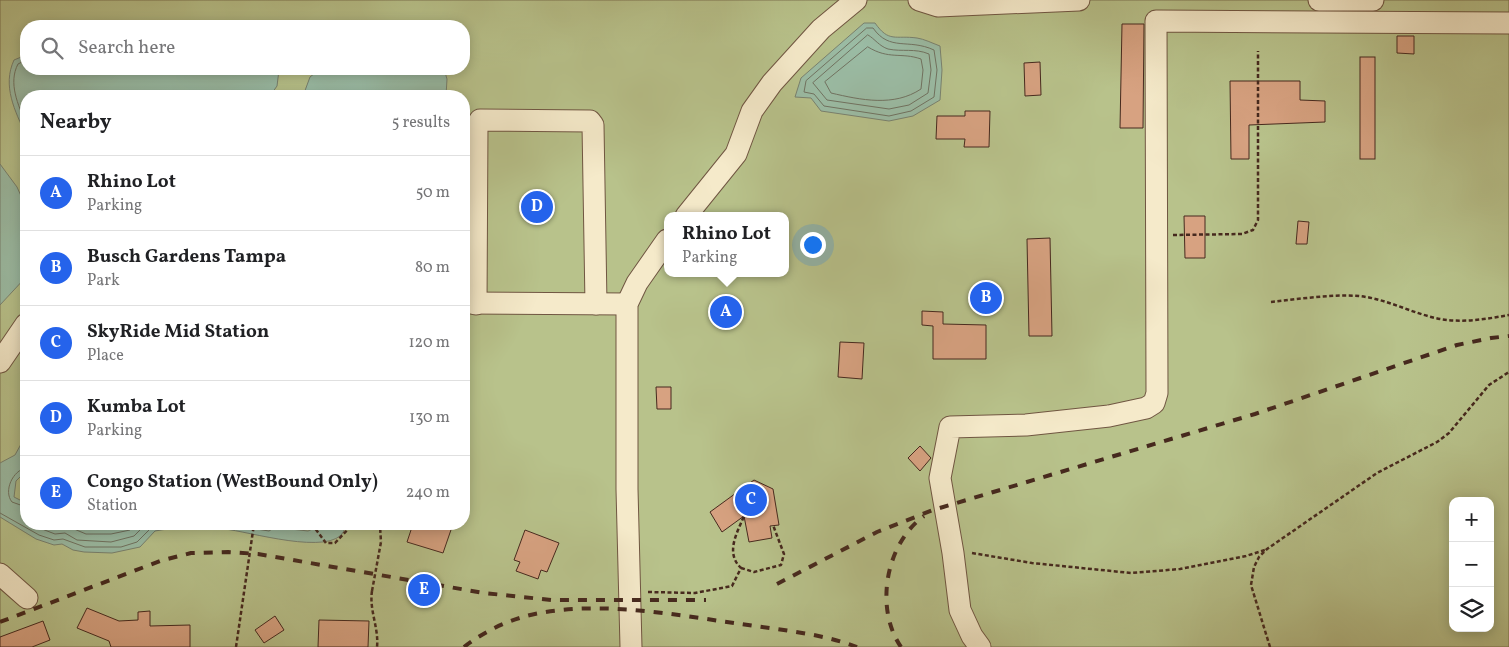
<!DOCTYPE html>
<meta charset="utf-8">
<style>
:root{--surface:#fff;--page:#f6f6f6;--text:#202124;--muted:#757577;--line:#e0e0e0;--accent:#2563eb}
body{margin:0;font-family:Vollkorn,serif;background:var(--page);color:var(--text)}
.controls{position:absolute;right:15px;bottom:15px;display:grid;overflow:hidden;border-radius:10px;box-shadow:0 2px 12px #0003}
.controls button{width:45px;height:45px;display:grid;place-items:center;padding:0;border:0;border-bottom:1px solid var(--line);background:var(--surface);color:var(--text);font:25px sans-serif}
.you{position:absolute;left:812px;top:244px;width:18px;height:18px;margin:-12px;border:4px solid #fff;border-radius:50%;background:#1a73e8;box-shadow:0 0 0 8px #1a73e833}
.badge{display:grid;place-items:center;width:32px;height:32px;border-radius:50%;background:var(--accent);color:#fff;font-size:16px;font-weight:700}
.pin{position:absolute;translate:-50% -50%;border:2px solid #fff;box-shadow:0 1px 5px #0006}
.popup{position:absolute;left:664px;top:212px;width:125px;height:65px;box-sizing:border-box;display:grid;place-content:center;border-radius:10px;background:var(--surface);filter:drop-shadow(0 1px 4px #0005);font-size:16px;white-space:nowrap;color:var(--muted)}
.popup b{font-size:19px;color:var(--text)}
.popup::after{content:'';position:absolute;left:50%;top:100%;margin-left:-10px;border:10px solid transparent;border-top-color:var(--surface)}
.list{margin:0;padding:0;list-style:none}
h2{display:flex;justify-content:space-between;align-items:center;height:65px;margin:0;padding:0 20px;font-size:21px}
h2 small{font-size:16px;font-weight:400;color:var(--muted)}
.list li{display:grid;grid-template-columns:32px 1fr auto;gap:15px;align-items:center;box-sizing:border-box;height:75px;padding:0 20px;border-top:1px solid var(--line)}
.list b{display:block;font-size:19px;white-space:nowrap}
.list p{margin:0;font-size:16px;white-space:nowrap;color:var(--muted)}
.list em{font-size:16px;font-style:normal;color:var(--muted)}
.icon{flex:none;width:28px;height:28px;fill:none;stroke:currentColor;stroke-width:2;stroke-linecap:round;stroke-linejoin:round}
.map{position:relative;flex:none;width:1509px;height:647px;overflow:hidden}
.search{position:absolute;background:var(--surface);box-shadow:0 2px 12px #0003;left:20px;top:20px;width:450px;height:55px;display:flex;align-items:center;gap:12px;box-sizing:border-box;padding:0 18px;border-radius:20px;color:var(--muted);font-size:19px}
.panel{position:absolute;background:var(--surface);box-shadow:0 2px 12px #0003;left:20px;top:90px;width:450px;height:440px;border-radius:20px}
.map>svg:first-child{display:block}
</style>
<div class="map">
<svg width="1509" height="647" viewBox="0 0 1509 647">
<rect width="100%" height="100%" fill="#f0dfad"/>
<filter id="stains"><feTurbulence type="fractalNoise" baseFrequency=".004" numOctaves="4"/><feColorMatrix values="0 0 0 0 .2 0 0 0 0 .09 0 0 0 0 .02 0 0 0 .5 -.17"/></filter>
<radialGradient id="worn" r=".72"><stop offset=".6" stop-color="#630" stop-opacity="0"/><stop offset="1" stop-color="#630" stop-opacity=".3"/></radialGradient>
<!-- green -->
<path fill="#b8c28b" stroke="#7f7654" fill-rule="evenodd" d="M0 0H1509V647H0ZM26 26H464V69H26ZM26 96H464V524H26ZM667 216H785V273H667ZM1453 501H1490V628H1453Z"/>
<!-- water -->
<g fill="#9bbda6" stroke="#798270">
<path d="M864 23H875C889 43 895 35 917 38 924 39 932 43 940 46L942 70 940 100 913 116 889 121 821 111 811 98 795 97 801 78Z"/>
<path d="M26 55V69L279 70 277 86 270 96H26V135C15 111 2 86 14 60Z"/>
<polygon points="320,69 444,69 447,79 446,96 303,96 310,77"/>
<polygon points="0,164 17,187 26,207 26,277 0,305"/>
<path d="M26 435V471L16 481 14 497 26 503V524H268L282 528 308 531 324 524H343L344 531C331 557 248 531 224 529 204 527 175 527 155 531L140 547 112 553 84 552 73 550 62 544 54 545 36 539 0 517V463L15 455Z"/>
</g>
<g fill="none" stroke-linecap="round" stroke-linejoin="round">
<!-- shore -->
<g stroke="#707362" stroke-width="1">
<path d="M867 28H873C890 52 908 38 934 50L937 70 934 97 911 111 889 116 824 106 814 94 804 92 806 81Z"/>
<path d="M868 35C875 39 879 46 888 49 902 52 915 48 929 54L931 70 928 93 909 105 889 109 827 100 813 83Z"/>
<path d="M868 47C889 60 901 52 921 59L923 70 921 89C894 107 861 100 831 93L825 82Z"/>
<path d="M26 60 18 64C8 83 18 105 26 123"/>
<path d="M26 468C13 470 3 491 12 502L26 507"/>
<polyline points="0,513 39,535 54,540 63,539 85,547 121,547 137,542 153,526 166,524"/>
<polyline points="35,524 42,529 55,534 65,533 77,540 111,542 134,536 146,524"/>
<polyline points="49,524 67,526 86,534 111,534 130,530 136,524"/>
<polyline points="225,524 269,531 272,529 271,524"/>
</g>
</g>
<!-- building -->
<g fill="#d7a281" stroke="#46291e">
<polygon points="1122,24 1144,24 1143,128 1120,128"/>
<polygon points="1397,36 1414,36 1414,54 1397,53"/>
<rect x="1360" y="57" width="15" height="102"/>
<polygon points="1040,62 1041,95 1025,96 1024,63"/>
<polygon points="1230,81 1300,81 1300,100 1325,101 1325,122 1249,125 1249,159 1231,159"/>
<polygon points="965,111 990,111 989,147 964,147 965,139 936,139 937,116 965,116"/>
<polygon points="1184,216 1205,216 1205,258 1185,258"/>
<polygon points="1298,221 1309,222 1307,244 1296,244"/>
<polygon points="1050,238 1052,336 1029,336 1027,239"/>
<polygon points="922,311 943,312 943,324 986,325 986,359 933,359 933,326 922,325"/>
<polygon points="840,342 864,343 862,379 838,377"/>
<polygon points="656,387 671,387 671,409 657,409"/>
<polygon points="920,446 931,458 920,471 908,458"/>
<polygon points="754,480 773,489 779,525 770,526 772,538 749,542 744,516 722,532 710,512"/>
<polygon points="413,524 453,524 443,553 407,542"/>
<polygon points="525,530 559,543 547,572 541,570 538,579 516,571 520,562 514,560"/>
<polygon points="87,608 119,621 138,620 138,612 150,611 150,626 190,625 190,647 111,647 109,641 77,628"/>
<polygon points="275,616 284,630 264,643 255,630"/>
<polygon points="319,620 369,621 368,647 318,647"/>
<polygon points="43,621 50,640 32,647 0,647 0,637"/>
</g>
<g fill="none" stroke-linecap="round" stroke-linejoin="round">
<!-- minor casing -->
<g stroke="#705642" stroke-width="23">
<g id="minor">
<polyline points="919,0 938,6 1079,0"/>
<polyline points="1319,0 1373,0"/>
<polyline points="686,216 736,154 752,111 772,83 821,29 856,0"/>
<polyline points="464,303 627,304"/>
<polyline points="476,304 477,125 480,120 590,121 593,125 596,304"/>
<polyline points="0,362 26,324"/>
<polyline points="0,574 27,598"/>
<polyline points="631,647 627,489 627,304 637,283 667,240"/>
<polyline points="980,647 972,636 960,610 953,553 940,478 950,427 1026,425 1109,416 1146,408 1154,403 1157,393 1156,21 1509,23"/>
</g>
</g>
<!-- path -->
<g stroke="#46291e" stroke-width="2.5" stroke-dasharray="4 2.5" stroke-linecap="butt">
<polyline points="1173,235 1242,234 1253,230 1258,220 1258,51"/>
<path d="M1271 302C1300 299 1330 294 1359 296 1388 299 1413 314 1440 319 1463 323 1487 319 1509 315"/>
<polyline points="316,524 314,527 326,543 335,543 353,524"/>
<polyline points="377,524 380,526 381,542"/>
<polyline points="972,553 1032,563 1131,573 1180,569 1246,556 1265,550"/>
<polyline points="741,568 754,572 781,565 784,554 773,525"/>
<path d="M372 591C369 610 379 628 377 647"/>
<path d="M648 592 695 593 732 586 741 568C725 553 737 533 744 516"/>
<polyline points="1270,647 1251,585 1254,567 1259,557 1267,549 1377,473 1437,442 1449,433 1489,385 1509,372"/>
</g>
<!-- minor -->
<use href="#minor" stroke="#f5eaca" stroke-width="21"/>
<!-- rail -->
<g stroke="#46291e" stroke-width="4" stroke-dasharray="9 9" stroke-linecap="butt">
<polyline points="777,584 877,532 933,510 1255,414 1457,345 1491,338 1509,336"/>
<polyline points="0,622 160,561 191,553 228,552 258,554 484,593 551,600 706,600"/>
<path d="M464 647C486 630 512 618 540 613 606 601 676 615 741 624 780 630 820 633 857 647"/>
<path d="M901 647C874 608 886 543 924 516"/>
</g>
<!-- path-bridge -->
<g stroke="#46291e" stroke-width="2.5" stroke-dasharray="4 2.5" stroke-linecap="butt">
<polyline points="372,591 381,542"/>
<polyline points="236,647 254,524"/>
</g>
</g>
<rect width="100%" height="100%" filter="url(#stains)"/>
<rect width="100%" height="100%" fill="url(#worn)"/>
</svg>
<div class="controls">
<button>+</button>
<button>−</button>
<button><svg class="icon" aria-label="layers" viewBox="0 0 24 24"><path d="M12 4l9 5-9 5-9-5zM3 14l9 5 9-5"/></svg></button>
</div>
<div class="you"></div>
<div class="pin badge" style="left:726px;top:312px">A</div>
<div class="popup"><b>Rhino Lot</b>Parking</div>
<div class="pin badge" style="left:986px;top:298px">B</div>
<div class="pin badge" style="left:751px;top:500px">C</div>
<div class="pin badge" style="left:537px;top:207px">D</div>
<div class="pin badge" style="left:424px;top:590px">E</div>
<div class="search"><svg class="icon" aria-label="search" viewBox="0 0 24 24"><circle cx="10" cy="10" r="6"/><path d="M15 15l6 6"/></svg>Search here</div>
<section class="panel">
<h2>Nearby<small>5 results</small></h2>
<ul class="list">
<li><span class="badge">A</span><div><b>Rhino Lot</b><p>Parking</p></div><em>50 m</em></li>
<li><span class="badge">B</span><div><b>Busch Gardens Tampa</b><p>Park</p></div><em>80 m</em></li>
<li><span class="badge">C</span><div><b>SkyRide Mid Station</b><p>Place</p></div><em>120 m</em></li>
<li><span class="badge">D</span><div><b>Kumba Lot</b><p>Parking</p></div><em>130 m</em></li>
<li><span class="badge">E</span><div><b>Congo Station (WestBound Only)</b><p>Station</p></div><em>240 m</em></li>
</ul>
</section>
</div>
